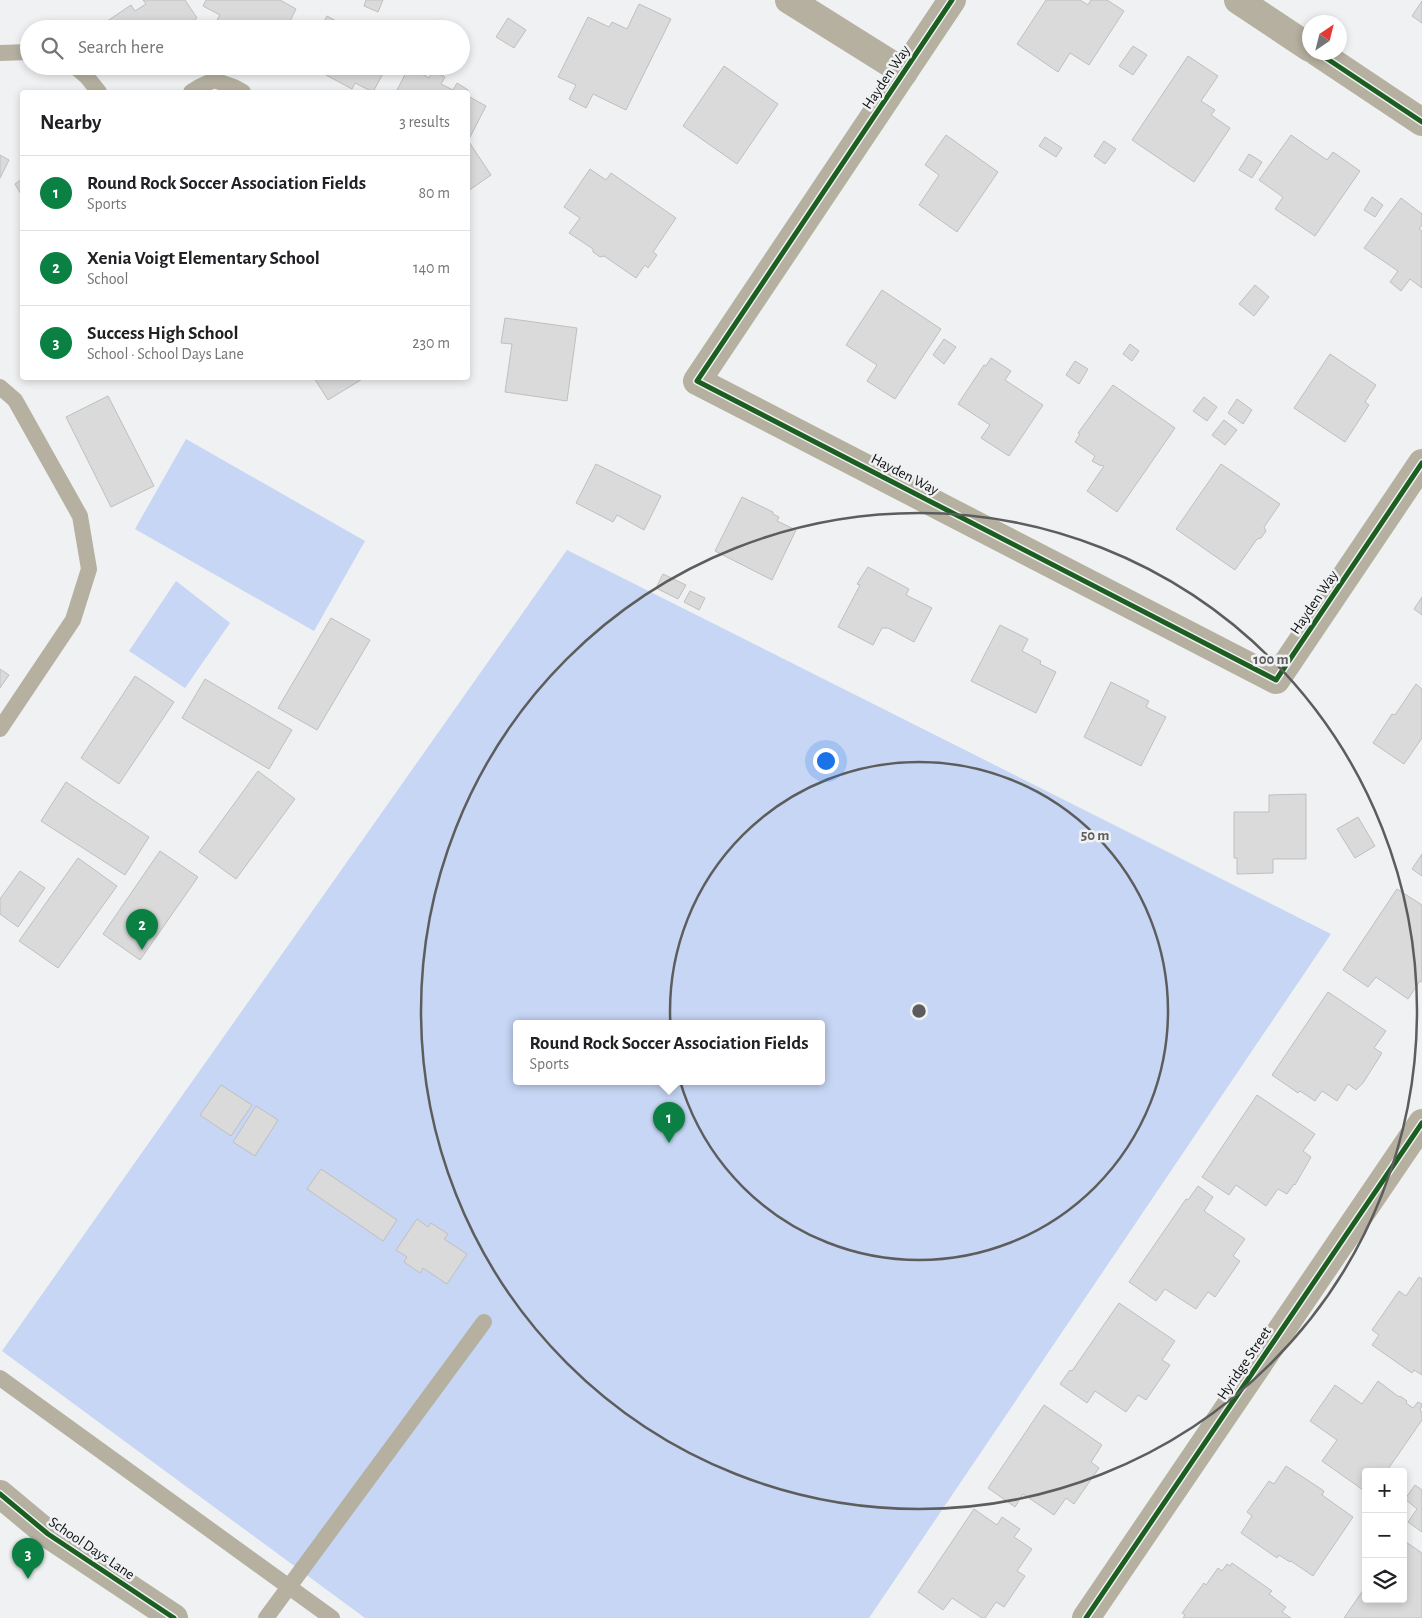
<!DOCTYPE html>
<meta charset="utf-8">
<style>
:root{--surface:#fff;--page:#f6f6f6;--text:#202124;--muted:#757577;--line:#e0e0e0;--accent:#0b8043}
body{margin:0;font-family:"Alegreya Sans",sans-serif;background:var(--page);color:var(--text)}
.controls{position:absolute;right:15px;bottom:15px;display:grid;overflow:hidden;border-radius:5px;box-shadow:0 2px 8px #0003}
.controls button{width:45px;height:45px;display:grid;place-items:center;padding:0;border:0;border-bottom:1px solid var(--line);background:var(--surface);color:var(--text);font:25px sans-serif}
.compass{position:absolute;left:1302px;top:15px;width:45px;height:45px;border-radius:50%;background:var(--surface);box-shadow:0 2px 8px #0003;rotate:35deg}
.you{position:absolute;left:825px;top:760px;width:18px;height:18px;margin:-12px;border:4px solid #fff;border-radius:50%;background:#1a73e8;box-shadow:0 0 0 8px #1a73e833}
.badge{display:grid;place-items:center;width:32px;height:32px;border-radius:50%;background:var(--accent);color:#fff;font-size:16px;font-weight:700}
.pin{position:absolute;translate:-50% -41px;filter:drop-shadow(0 1px 2px #0008)}
.pin::after{content:'';position:absolute;top:26px;width:18px;height:15px;background:inherit;clip-path:polygon(0 0,100% 0,50% 100%)}
.popup{position:absolute;left:513px;top:1020px;width:312px;height:65px;box-sizing:border-box;display:grid;place-content:center;border-radius:5px;background:var(--surface);filter:drop-shadow(0 1px 4px #0005);font-size:16px;white-space:nowrap;color:var(--muted)}
.popup b{font-size:19px;color:var(--text)}
.popup::after{content:'';position:absolute;left:50%;top:100%;margin-left:-10px;border:10px solid transparent;border-top-color:var(--surface)}
.list{margin:0;padding:0;list-style:none}
h2{display:flex;justify-content:space-between;align-items:center;height:65px;margin:0;padding:0 20px;font-size:21px}
h2 small{font-size:16px;font-weight:400;color:var(--muted)}
.list li{display:grid;grid-template-columns:32px 1fr auto;gap:15px;align-items:center;box-sizing:border-box;height:75px;padding:0 20px;border-top:1px solid var(--line)}
.list b{display:block;font-size:19px;white-space:nowrap}
.list p{margin:0;font-size:16px;white-space:nowrap;color:var(--muted)}
.list em{font-size:16px;font-style:normal;color:var(--muted)}
.icon{flex:none;width:28px;height:28px;fill:none;stroke:currentColor;stroke-width:2;stroke-linecap:round;stroke-linejoin:round}
.map{position:relative;flex:none;width:1422px;height:1618px;overflow:hidden}
.search{position:absolute;background:var(--surface);box-shadow:0 2px 8px #0003;left:20px;top:20px;width:450px;height:55px;display:flex;align-items:center;gap:12px;box-sizing:border-box;padding:0 18px;border-radius:28px;color:var(--muted);font-size:19px}
.panel{position:absolute;background:var(--surface);box-shadow:0 2px 8px #0003;left:20px;top:90px;width:450px;height:290px;border-radius:5px}
.map>svg:first-child{display:block}
</style>
<div class="map">
<svg width="1422" height="1618" viewBox="0 0 1422 1618">
<rect width="100%" height="100%" fill="#f0f1f2"/>
<!-- green -->
<g fill="#c6d6f4" fill-rule="evenodd">
<polygon points="186,439 365,541 314,631 135,529"/>
<path d="M567 550 1331 934 869 1618H365L2 1351ZM516 1024H822V1082H516Z"/>
<polygon points="176,581 230,623 185,688 129,651"/>
</g>
<!-- building -->
<g fill="#dadadb" stroke="#bfbfbf">
<polygon points="143,0 185,0 197,18 182,29 102,29 100,26 131,5 135,11 146,4"/>
<polygon points="206,0 280,0 296,9 286,29 234,29 217,20 220,15 203,6"/>
<polygon points="366,0 383,0 378,12 364,6"/>
<polygon points="1046,0 1080,0 1088,5 1091,0 1107,0 1124,11 1089,65 1070,53 1058,72 1017,44"/>
<polygon points="1422,1 1422,23 1412,16"/>
<polygon points="639,4 671,19 626,110 593,94 586,108 569,99 576,85 558,77 588,17 609,27 612,22 627,29"/>
<polygon points="327,16 351,29 320,29"/>
<polygon points="508,18 526,30 514,48 496,37"/>
<polygon points="1133,46 1147,55 1133,75 1119,66"/>
<polygon points="1188,56 1218,76 1201,101 1215,110 1211,115 1230,128 1194,182 1132,140"/>
<polygon points="313,66 387,66 373,92 355,83 352,89 313,68"/>
<polygon points="724,66 778,104 737,164 683,126"/>
<polygon points="409,67 429,78 433,71 445,77 441,84 453,90 457,83 468,90 467,92 396,92"/>
<polygon points="468,96 486,106 468,141"/>
<polygon points="946,135 998,172 957,232 919,205 939,175 925,165"/>
<polygon points="1291,135 1327,160 1333,152 1360,171 1315,236 1275,209 1283,197 1259,180"/>
<polygon points="1045,137 1062,148 1056,157 1039,146"/>
<polygon points="1104,141 1116,149 1105,164 1094,156"/>
<polygon points="469,142 491,175 468,191 468,143"/>
<polygon points="1249,154 1262,162 1252,178 1239,170"/>
<polygon points="0,155 9,160 0,178"/>
<polygon points="590,169 606,180 611,173 676,218 653,252 657,255 648,268 645,265 636,278 604,256 600,257 593,252 593,249 569,233 580,218 564,207"/>
<polygon points="22,179 22,196 15,184"/>
<polygon points="1372,197 1383,205 1375,217 1364,210"/>
<polygon points="1401,198 1422,214 1422,225 1419,229 1422,231 1422,288 1410,279 1401,291 1390,282 1398,271 1364,248"/>
<polygon points="1255,285 1269,297 1254,316 1239,304"/>
<polygon points="882,290 941,329 895,399 867,381 877,365 846,345"/>
<polygon points="505,318 577,328 567,401 505,392 512,344 501,343"/>
<polygon points="944,339 956,347 944,364 933,355"/>
<polygon points="1130,344 1139,351 1132,361 1123,354"/>
<polygon points="1330,354 1376,385 1365,402 1369,405 1345,442 1294,408"/>
<polygon points="991,358 1011,371 1005,380 1043,405 1009,456 981,438 990,425 958,404 984,365 986,366"/>
<polygon points="1075,361 1088,369 1079,384 1066,375"/>
<polygon points="314,378 364,378 328,400"/>
<polygon points="1113,385 1175,428 1117,512 1087,491 1104,466 1102,465 1101,466 1092,461 1095,456 1075,442 1080,434 1078,433"/>
<polygon points="108,396 154,486 111,507 66,417"/>
<polygon points="1204,397 1217,407 1207,421 1193,411"/>
<polygon points="1237,399 1252,410 1243,424 1228,413"/>
<polygon points="1224,420 1237,430 1225,445 1212,435"/>
<polygon points="596,464 661,496 644,530 617,515 613,522 576,503"/>
<polygon points="1221,464 1280,504 1264,527 1266,531 1261,538 1257,539 1235,570 1176,529"/>
<polygon points="742,497 773,512 773,514 779,517 777,521 796,530 772,580 715,551"/>
<polygon points="868,567 909,589 906,595 932,608 914,642 888,628 882,628 873,645 838,627 860,585 857,584"/>
<polygon points="663,574 686,585 678,599 656,588"/>
<polygon points="690,591 705,598 699,610 684,602"/>
<polygon points="1422,597 1422,615 1414,609"/>
<polygon points="331,618 370,640 317,730 278,708"/>
<polygon points="1000,625 1028,639 1022,651 1041,661 1040,664 1056,672 1036,713 971,681"/>
<polygon points="0,669 9,675 0,688"/>
<polygon points="135,676 174,702 119,784 81,758"/>
<polygon points="205,679 292,730 269,769 182,718"/>
<polygon points="1111,682 1149,701 1146,707 1166,717 1141,766 1084,737"/>
<polygon points="1416,684 1422,689 1422,738 1404,764 1373,743 1392,714 1395,715"/>
<polygon points="258,771 295,799 236,879 199,852"/>
<polygon points="66,782 149,837 125,875 41,821"/>
<polygon points="1306,794 1306,859 1273,859 1273,873 1237,874 1237,858 1234,858 1234,812 1269,812 1269,795"/>
<polygon points="1358,817 1375,846 1355,858 1337,829"/>
<polygon points="160,851 198,877 140,960 103,934"/>
<polygon points="1422,854 1422,876 1412,869"/>
<polygon points="78,858 117,886 58,968 19,941"/>
<polygon points="20,871 45,888 18,927 0,914 0,899"/>
<polygon points="1397,889 1422,905 1422,982 1420,981 1408,999 1376,977 1368,987 1343,970"/>
<polygon points="1328,992 1386,1031 1374,1048 1382,1053 1363,1083 1356,1090 1348,1084 1337,1101 1322,1091 1315,1101 1300,1091 1298,1093 1272,1075"/>
<polygon points="221,1085 252,1105 231,1136 200,1115"/>
<polygon points="1257,1095 1315,1134 1303,1151 1311,1157 1295,1185 1294,1184 1287,1194 1278,1189 1266,1206 1236,1185 1229,1195 1202,1177"/>
<polygon points="256,1106 278,1120 255,1156 233,1142"/>
<polygon points="321,1169 397,1220 383,1241 307,1189"/>
<polygon points="1198,1186 1213,1197 1204,1211 1245,1239 1233,1256 1240,1261 1215,1297 1208,1292 1196,1309 1165,1289 1156,1301 1129,1282 1186,1199 1188,1200"/>
<polygon points="417,1219 428,1227 431,1223 448,1234 444,1239 467,1254 447,1284 423,1268 420,1273 404,1262 407,1257 396,1250"/>
<polygon points="1419,1277 1422,1279 1422,1375 1414,1370 1412,1373 1372,1345 1379,1335 1372,1330 1399,1291 1406,1296"/>
<polygon points="1119,1303 1175,1341 1162,1360 1170,1365 1146,1400 1138,1395 1126,1412 1095,1391 1087,1403 1060,1384 1070,1370 1072,1371"/>
<polygon points="1378,1381 1399,1397 1400,1396 1407,1401 1406,1403 1413,1408 1418,1402 1422,1404 1420,1411 1422,1412 1422,1420 1386,1472 1366,1472 1366,1492 1322,1461 1337,1440 1310,1421 1335,1385 1362,1404"/>
<polygon points="1044,1405 1102,1445 1091,1462 1099,1468 1074,1504 1066,1498 1054,1515 1023,1494 1015,1507 988,1488"/>
<polygon points="1286,1466 1324,1491 1322,1495 1353,1517 1313,1576 1291,1561 1290,1562 1279,1555 1277,1558 1241,1533 1252,1516 1247,1512 1269,1481 1274,1484"/>
<polygon points="1415,1485 1422,1490 1422,1532 1408,1522 1417,1509 1405,1499"/>
<polygon points="974,1509 997,1525 1002,1517 1020,1529 1014,1537 1032,1549 1017,1571 1025,1576 1004,1607 996,1602 985,1618 982,1618 952,1598 943,1610 918,1592"/>
<polygon points="1403,1540 1422,1553 1422,1618 1344,1618 1366,1586 1366,1599 1403,1599"/>
<polygon points="1232,1563 1272,1591 1269,1594 1286,1607 1282,1612 1291,1618 1183,1618 1185,1615 1182,1613 1204,1583 1206,1585 1218,1568 1222,1571 1227,1564 1230,1566"/>
</g>
<g fill="none" stroke-linecap="round" stroke-linejoin="round">
<!-- service -->
<g stroke="#b5b0a0" stroke-width="16">
<polyline points="0,53 29,52"/>
<polyline points="74,66 87,77 99,92"/>
<polyline points="191,92 199,87 214,80 234,87 243,92"/>
<polyline points="0,387 15,400 80,516 89,569 73,620 0,729"/>
<polyline points="0,1378 332,1618"/>
<polyline points="266,1618 484,1322"/>
</g>
<!-- minor -->
<g stroke="#b5b0a0" stroke-width="28">
<polyline points="789,0 904,72"/>
<polyline points="952,0 697,381 1276,680 1422,463"/>
<polyline points="1238,0 1310,48"/>
<polyline points="1317,52 1422,122"/>
<polyline points="0,1494 48,1534 174,1618"/>
<polyline points="1086,1618 1422,1123"/>
</g>
<!-- cycleway casing -->
<g stroke="#eff1f3" stroke-width="8">
<g id="cycleway">
<polyline points="952,0 697,381 1276,680 1422,463"/>
<polyline points="1317,52 1422,122"/>
<polyline points="0,1494 48,1534 174,1618"/>
<polyline points="1086,1618 1422,1123"/>
</g>
</g>
<!-- cycleway -->
<use href="#cycleway" stroke="#1b5e20" stroke-width="5"/>
</g>
<!-- distance rings -->
<g fill="none" stroke="#5d5d5e" stroke-width="2.5">
<circle cx="919" cy="1011" r="249"/>
<circle cx="919" cy="1011" r="498"/>
</g>
<g text-anchor="middle" stroke-width="5" stroke-linejoin="round" paint-order="stroke">
<!-- street labels -->
<g font-size="15" fill="#0e0e0f" stroke="#eff1f3">
<text transform="translate(886 77) rotate(-56)" y="5">Hayden Way</text>
<text transform="translate(905 474) rotate(27)" y="5">Hayden Way</text>
<text transform="translate(1314 602) rotate(-56)" y="5">Hayden Way</text>
<text transform="translate(1244 1363) rotate(-56)" y="5">Hyridge Street</text>
<text transform="translate(92 1548) rotate(34)" y="5">School Days Lane</text>
</g>
</g>
<circle cx="919" cy="1011" r="8" fill="#5d5d5e" stroke="#eff1f3" stroke-width="2.5"/>
<g font-size="15" text-anchor="middle" font-weight="bold" fill="#5d5d5e" stroke="#eff1f3" stroke-width="5" stroke-linejoin="round" paint-order="stroke">
<text x="1271" y="664">100 m</text>
<text x="1095" y="840">50 m</text>
</g>
</svg>
<div class="controls">
<button>+</button>
<button>−</button>
<button><svg class="icon" aria-label="layers" viewBox="0 0 24 24"><path d="M12 4l9 5-9 5-9-5zM3 14l9 5 9-5"/></svg></button>
</div>
<svg class="compass" viewBox="-18 -18 36 36"><path d="M0-13l5 13h-10z" fill="#e53935"/><path d="M0 13l5-13h-10z" fill="#757577"/></svg>
<div class="you"></div>
<div class="pin badge" style="left:669px;top:1143px">1</div>
<div class="popup"><b>Round Rock Soccer Association Fields</b>Sports</div>
<div class="pin badge" style="left:142px;top:950px">2</div>
<div class="pin badge" style="left:28px;top:1579px">3</div>
<div class="search"><svg class="icon" aria-label="search" viewBox="0 0 24 24"><circle cx="10" cy="10" r="6"/><path d="M15 15l6 6"/></svg>Search here</div>
<section class="panel">
<h2>Nearby<small>3 results</small></h2>
<ul class="list">
<li><span class="badge">1</span><div><b>Round Rock Soccer Association Fields</b><p>Sports</p></div><em>80 m</em></li>
<li><span class="badge">2</span><div><b>Xenia Voigt Elementary School</b><p>School</p></div><em>140 m</em></li>
<li><span class="badge">3</span><div><b>Success High School</b><p>School · School Days Lane</p></div><em>230 m</em></li>
</ul>
</section>
</div>
